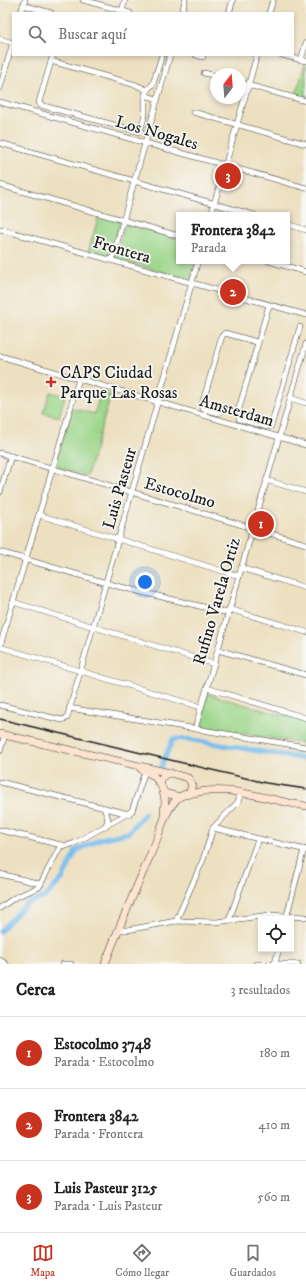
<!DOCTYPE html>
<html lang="es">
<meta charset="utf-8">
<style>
:root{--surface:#fff;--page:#f2f2f2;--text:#202124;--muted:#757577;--line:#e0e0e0;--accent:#c8321e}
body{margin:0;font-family:"IM FELL DW Pica",serif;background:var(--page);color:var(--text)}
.controls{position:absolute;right:12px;bottom:12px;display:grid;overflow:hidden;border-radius:0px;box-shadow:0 2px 6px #0003}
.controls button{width:36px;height:36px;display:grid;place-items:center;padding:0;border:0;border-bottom:1px solid var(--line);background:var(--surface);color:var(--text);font:20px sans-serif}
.compass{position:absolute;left:210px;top:68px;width:36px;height:36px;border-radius:50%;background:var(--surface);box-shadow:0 2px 6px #0003;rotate:16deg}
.you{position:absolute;left:145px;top:582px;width:14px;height:14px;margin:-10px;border:3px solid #fff;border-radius:50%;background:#1a73e8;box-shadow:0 0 0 6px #1a73e833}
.badge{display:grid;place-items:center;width:26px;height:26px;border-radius:50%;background:var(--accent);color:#fff;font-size:13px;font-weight:700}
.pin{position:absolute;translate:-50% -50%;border:2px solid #fff;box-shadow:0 1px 4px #0006}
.popup{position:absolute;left:176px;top:212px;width:114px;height:52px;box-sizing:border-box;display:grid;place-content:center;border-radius:0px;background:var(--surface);filter:drop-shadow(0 1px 3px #0005);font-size:13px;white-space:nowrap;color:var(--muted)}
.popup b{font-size:15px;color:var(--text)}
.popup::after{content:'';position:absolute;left:50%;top:100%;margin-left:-8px;border:8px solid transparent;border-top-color:var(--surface)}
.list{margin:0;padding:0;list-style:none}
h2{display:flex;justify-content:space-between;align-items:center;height:52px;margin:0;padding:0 16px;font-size:17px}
h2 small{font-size:13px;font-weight:400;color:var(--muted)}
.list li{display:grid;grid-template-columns:26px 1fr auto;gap:12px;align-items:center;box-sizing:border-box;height:72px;padding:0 16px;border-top:1px solid var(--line)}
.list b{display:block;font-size:15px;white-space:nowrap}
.list p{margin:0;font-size:13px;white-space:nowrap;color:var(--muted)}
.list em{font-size:13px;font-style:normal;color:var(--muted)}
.icon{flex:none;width:22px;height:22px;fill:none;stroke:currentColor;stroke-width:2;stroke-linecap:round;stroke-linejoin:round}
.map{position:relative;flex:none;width:306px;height:964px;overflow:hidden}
.search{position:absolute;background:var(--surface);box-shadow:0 2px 6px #0003;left:12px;right:12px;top:12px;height:44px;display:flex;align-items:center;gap:10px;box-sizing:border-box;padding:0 14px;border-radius:0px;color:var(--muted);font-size:15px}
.sheet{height:268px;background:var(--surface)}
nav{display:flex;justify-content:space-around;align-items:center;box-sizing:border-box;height:56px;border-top:1px solid var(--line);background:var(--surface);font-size:11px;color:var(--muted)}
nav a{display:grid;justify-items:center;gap:2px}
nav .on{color:var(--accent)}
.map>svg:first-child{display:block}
</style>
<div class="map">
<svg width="306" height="964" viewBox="0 0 306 964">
<rect width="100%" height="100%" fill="#f6f6f2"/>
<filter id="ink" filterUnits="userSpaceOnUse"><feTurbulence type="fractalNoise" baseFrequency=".025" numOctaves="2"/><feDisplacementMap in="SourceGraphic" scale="8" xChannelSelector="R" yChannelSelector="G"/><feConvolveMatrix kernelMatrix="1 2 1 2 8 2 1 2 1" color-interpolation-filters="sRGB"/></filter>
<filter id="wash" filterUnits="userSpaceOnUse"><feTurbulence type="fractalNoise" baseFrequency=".012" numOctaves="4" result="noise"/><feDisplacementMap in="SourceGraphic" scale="16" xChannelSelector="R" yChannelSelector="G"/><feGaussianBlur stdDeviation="0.9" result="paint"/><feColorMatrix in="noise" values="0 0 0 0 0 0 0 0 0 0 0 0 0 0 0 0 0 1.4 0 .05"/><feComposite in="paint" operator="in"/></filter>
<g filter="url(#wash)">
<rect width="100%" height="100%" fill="#ede0c0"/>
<!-- green -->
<g fill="#9bd689" stroke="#5c7952">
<polygon points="305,64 306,65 306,98 296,95"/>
<polygon points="99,215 120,221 110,258 88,252"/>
<polygon points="125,224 179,239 179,261 195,261 190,280 115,259"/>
<polygon points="50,392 65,396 59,417 43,413"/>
<polygon points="101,392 111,395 87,476 59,468 56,463 72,408 94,414"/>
<polygon points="208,694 306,722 306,744 202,727 199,725"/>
</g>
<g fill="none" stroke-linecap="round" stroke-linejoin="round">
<!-- canal -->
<g stroke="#76bced" stroke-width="5">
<polyline points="161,767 173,739 187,739 306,759"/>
<polyline points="0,931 26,904 45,897 63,878 76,851 100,839 128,833 145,813"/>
</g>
</g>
</g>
<g filter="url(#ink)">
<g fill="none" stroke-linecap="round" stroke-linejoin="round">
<!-- street casing -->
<g stroke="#3b3935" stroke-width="6">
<g id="street">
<polyline points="83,0 130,13"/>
<polyline points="23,5 51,13"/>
<polyline points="122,11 125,0"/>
<polyline points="21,13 25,0"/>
<polyline points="182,13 185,0"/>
<polyline points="229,13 233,0"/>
<polyline points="269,13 273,0"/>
<polyline points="0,39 13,43"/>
<polyline points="53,55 39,102 40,105 140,132 145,114 145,95"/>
<polyline points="196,55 203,57"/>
<polyline points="282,55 306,61"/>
<polyline points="301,60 306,43"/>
<polyline points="51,61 136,85 147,90 145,95 157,99"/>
<polyline points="204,73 216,76"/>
<polyline points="240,83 306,101"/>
<polyline points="0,88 13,42"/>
<polyline points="147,90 153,84 162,55"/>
<polyline points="0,102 306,188"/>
<polyline points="193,112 306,144"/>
<polyline points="0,143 254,215"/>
<polyline points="0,185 179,236"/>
<polyline points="211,215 257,55"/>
<polyline points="287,224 306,230"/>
<polyline points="0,229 306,315"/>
<polyline points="112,260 170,55"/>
<polyline points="269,261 306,272"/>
<polyline points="257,342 225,333 222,336 202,405 203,409 219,413 225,408 238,412 239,419 267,427 271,426 300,327"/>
<polyline points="0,356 306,445"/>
<polyline points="290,398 306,403"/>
<polyline points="238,412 269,305"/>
<polyline points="0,453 306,544"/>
<polyline points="266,480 306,492"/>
<polyline points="0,492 11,456"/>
<polyline points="39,515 239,576"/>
<polyline points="0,552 117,586 228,613"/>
<polyline points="241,568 306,588"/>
<polyline points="13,602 214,664"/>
<polyline points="229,609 306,632"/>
<polyline points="0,646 79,379"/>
<polyline points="0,647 201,707"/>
<polyline points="218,650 306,675"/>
<polyline points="207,688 306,718"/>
<polyline points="0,705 62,720 67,718 198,261"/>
<polyline points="69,708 306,747"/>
<polyline points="195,729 306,344"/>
<polyline points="0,751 5,735"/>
<polyline points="0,782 129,814"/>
<polyline points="104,808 108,819 106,825"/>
<polyline points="213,828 306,850"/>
<polyline points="0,830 61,845"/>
<polyline points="0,874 41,884"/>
<polyline points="0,908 14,898 39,887 61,845 66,846 75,843 132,811 145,771"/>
<polyline points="286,919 304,849"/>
<polyline points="229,920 258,839"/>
<polyline points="176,921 203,860 213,828 238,802 241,792"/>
<polyline points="118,930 127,930 176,921 217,922 269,915 306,917"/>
<polyline points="0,960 6,964"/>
<polyline points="275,963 279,949"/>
<polyline points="63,964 71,964"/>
<polyline points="257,964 298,964"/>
</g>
</g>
<!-- secondary casing -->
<g stroke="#3b3935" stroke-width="8">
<g id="secondary">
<polyline points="0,734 170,773"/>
<polyline points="141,769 154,776 160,784"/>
<path d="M170 773 188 778 192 784 190 792 179 797 165 793C158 784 159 775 170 773Z"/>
<polyline points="163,791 165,801 164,814"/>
<path d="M186 795C227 782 265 800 306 806"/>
<path d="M105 964C119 926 136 889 152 851 161 832 163 812 179 797"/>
</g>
</g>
<!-- street -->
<use href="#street" stroke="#fff" stroke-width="5"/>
<!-- secondary -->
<use href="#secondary" stroke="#fde4d1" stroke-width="7"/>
<!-- rail -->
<polyline stroke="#1c1c1c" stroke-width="1.5" points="0,719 266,783 306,789"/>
</g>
</g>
<!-- markers -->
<path fill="#c8321e" stroke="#f6f6f2" stroke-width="1.5" d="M49 376h4v4h4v4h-4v4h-4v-4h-4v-4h4z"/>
<g text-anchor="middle" stroke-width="3.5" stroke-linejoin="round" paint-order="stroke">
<!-- street labels -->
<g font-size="17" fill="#1c1c1c" stroke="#f6f6f2">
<text transform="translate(157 132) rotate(16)" y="6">Los Nogales</text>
<text transform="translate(122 249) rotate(16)" y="6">Frontera</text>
<text transform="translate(237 410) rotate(16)" y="6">Amsterdam</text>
<text transform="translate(119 488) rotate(-74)" y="6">Luis Pasteur</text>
<text transform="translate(180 492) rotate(16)" y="6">Estocolmo</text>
<text transform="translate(216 601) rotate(-74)" y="6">Rufino Varela Ortiz</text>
</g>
<!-- poi labels -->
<g font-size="17" fill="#1c1c1c" stroke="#f6f6f2" text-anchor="start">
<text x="60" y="378">CAPS Ciudad<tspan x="60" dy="20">Parque Las Rosas</tspan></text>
</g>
</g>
</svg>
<div class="controls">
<button><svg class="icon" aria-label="locate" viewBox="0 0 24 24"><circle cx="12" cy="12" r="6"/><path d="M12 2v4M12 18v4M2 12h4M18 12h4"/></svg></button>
</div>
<svg class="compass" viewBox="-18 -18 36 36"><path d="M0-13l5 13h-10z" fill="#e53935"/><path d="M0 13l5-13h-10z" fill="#757577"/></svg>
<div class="you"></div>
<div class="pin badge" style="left:261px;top:524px">1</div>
<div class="pin badge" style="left:233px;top:292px">2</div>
<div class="popup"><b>Frontera 3842</b>Parada</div>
<div class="pin badge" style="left:228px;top:176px">3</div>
<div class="search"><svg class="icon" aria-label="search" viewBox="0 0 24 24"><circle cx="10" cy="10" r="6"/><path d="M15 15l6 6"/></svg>Buscar aquí</div>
</div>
<section class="sheet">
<h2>Cerca<small>3 resultados</small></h2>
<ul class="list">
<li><span class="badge">1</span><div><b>Estocolmo 3748</b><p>Parada · Estocolmo</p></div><em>180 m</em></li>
<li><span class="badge">2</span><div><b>Frontera 3842</b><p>Parada · Frontera</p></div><em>410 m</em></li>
<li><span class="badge">3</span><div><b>Luis Pasteur 3125</b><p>Parada · Luis Pasteur</p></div><em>560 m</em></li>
</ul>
</section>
<nav>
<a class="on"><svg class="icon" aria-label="map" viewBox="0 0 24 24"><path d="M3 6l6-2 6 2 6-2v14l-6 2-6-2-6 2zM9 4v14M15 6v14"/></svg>Mapa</a>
<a><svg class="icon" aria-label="directions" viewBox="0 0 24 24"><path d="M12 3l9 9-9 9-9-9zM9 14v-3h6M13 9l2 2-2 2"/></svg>Cómo llegar</a>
<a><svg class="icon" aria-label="saved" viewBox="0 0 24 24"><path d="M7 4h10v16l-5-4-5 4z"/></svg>Guardados</a>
</nav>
